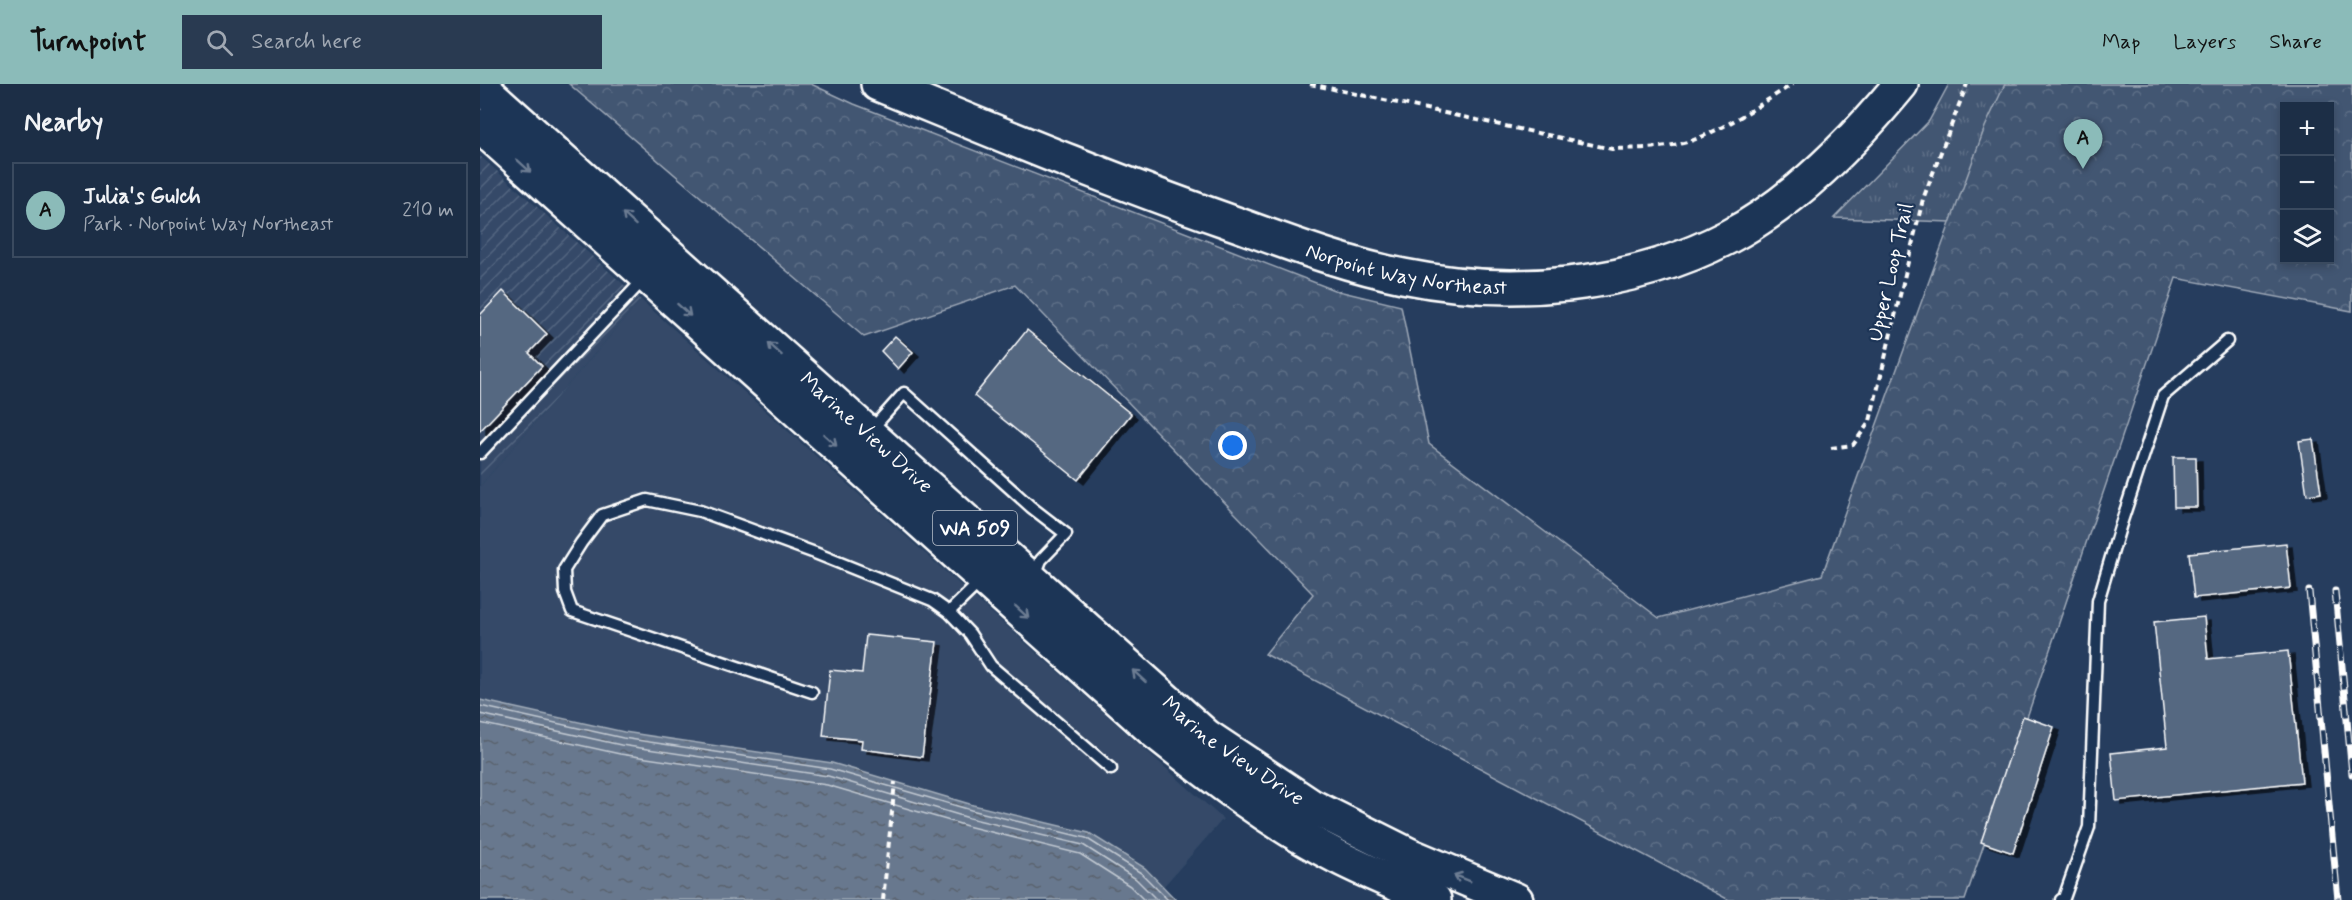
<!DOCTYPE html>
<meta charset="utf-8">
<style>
:root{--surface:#1c2e46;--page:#293a51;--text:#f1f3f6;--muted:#a0a8b3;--line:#3a4a5f;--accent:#8bbbb9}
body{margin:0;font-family:Mynerve,sans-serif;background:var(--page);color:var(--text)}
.controls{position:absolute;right:18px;top:18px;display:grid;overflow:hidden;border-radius:0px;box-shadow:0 3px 9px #0003}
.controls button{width:54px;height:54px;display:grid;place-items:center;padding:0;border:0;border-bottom:2px solid var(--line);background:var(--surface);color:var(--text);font:30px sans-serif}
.you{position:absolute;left:753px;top:362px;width:21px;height:21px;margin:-15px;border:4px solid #fff;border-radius:50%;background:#1a73e8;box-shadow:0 0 0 9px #1a73e833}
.badge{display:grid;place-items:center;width:39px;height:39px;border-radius:50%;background:var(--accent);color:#111;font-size:20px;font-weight:700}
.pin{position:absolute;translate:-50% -50px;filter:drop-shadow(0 2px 3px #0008)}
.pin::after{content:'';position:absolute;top:32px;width:21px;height:18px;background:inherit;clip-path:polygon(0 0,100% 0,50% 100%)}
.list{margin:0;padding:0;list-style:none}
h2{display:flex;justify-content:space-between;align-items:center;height:78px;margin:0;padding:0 24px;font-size:26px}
h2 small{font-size:20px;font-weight:400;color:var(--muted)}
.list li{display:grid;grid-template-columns:39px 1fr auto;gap:18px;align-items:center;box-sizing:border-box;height:96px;margin:0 12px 12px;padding:0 12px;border:2px solid var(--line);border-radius:0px}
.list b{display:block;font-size:22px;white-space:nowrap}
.list p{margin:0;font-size:20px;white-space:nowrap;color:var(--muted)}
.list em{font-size:20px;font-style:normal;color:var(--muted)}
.icon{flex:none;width:33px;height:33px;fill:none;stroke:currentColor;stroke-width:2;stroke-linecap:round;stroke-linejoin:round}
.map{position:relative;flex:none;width:1872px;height:816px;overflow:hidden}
header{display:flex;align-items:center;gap:36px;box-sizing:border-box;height:84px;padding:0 30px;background:var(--accent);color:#111}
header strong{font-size:28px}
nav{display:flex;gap:33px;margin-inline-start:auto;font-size:21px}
.search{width:420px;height:54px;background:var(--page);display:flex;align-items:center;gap:15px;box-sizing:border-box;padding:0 21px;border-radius:0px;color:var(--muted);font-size:22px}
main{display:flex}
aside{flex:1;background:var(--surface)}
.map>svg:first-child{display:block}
</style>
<header>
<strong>Turnpoint</strong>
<div class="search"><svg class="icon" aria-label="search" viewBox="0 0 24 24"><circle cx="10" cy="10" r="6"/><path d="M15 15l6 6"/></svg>Search here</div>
<nav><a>Map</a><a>Layers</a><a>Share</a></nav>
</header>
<main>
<aside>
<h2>Nearby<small></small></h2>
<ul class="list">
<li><span class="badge">A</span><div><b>Julia's Gulch</b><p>Park · Norpoint Way Northeast</p></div><em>210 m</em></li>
</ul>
</aside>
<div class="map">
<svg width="1872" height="816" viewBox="0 0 1872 816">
<defs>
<pattern id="industrial-furrows" width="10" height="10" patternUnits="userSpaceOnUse" patternTransform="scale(1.5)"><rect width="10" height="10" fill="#344a68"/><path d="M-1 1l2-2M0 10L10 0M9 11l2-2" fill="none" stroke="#52657f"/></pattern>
<pattern id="grass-tufts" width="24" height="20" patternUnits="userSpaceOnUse" patternTransform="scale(1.5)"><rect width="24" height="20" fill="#425672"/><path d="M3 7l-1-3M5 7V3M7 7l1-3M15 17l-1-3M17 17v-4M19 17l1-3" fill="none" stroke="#5e6f87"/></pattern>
<pattern id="forest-crowns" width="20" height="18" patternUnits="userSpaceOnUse" patternTransform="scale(1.5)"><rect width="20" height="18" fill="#425672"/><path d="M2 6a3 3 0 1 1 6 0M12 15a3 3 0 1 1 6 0" fill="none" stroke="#5e6f87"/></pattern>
<pattern id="water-ripples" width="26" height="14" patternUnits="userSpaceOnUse" patternTransform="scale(1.5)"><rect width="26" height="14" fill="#67788e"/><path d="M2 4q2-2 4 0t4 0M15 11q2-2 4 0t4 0" fill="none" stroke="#5a626d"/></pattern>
<filter id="shadow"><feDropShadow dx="6" dy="4" stdDeviation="0" flood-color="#0009"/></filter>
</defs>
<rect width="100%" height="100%" fill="#263d5e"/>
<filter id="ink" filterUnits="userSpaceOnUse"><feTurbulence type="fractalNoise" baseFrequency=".0167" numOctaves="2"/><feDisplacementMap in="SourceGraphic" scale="12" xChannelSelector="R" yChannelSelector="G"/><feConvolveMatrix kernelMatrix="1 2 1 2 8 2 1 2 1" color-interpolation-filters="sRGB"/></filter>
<g filter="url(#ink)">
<!-- built -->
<polygon fill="#344a68" points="161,216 743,735 683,803 665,784 609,749 493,721 352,679 144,648 0,616 0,402"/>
<!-- industrial -->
<polygon fill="url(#industrial-furrows)" points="0,72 161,216 0,402"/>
<!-- grass -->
<polygon fill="url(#grass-tufts)" stroke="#a0aab8" stroke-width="1.5" points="1469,0 1872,0 1850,22 1804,22 1804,149 1354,134 1449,37"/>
<!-- forest -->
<path fill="url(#forest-crowns)" stroke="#a0aab8" stroke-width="1.5" fill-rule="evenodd" d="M89 0H331L374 20 854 206 921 222 949 360 1179 534 1342 491 1505 43 1525 0H1872V227L1696 194 1485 816H1249L785 570 833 510 535 201 384 253ZM1804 22H1850V176H1804Z"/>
<!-- water -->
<polygon fill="url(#water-ripples)" stroke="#a4aebb" stroke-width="1.5" points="0,616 144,648 352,679 493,721 609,749 665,784 696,816 0,816"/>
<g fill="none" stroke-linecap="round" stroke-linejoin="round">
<!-- shore -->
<g stroke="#c2c9d2" stroke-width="1.5">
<polyline points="0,622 143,654 350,685 491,726 606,754 661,789 688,816"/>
<polyline points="0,630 141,661 348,692 489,734 603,761 656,795 677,816"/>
<polyline points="0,639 140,670 347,701 487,742 600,770 650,802 664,816"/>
</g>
</g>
<!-- building -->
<g fill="#556781" stroke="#fff" stroke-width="1.5" filter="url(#shadow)">
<polygon points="23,207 67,250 49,269 62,282 0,347 0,231"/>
<polygon points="547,246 651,330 598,396 494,312"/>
<polygon points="415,252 433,268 418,285 401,267"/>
<polygon points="1833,355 1841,409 1827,411 1819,357"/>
<polygon points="1693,373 1716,373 1717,423 1694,423"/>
<polygon points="1806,459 1811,504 1714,514 1709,469"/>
<polygon points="1724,533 1728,575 1808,567 1822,698 1636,717 1631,669 1687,663 1674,538"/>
<polygon points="386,551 457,558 442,673 381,665 382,656 343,652 350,586 382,589"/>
<polygon points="1543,632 1574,643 1533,769 1501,758"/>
</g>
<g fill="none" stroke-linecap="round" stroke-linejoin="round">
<!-- lane casing -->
<g stroke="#fff" stroke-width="15">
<g id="lane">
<polyline points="391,346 424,309 551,423 586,450 561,476 555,492"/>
<polyline points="0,369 165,194"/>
<polyline points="469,528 501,497"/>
<polyline points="332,608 92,527 85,508 84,486 101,459 122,431 167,416 220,427 335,469 452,516 469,528 490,550 511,582 631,685"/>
<polyline points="1581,816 1584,814 1609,743 1618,517 1640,443 1683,312 1747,257"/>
</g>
</g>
<!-- primary casing -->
<g stroke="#fff" stroke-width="38">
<g id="primary">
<path id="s1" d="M398 0C513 47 628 95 745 136 804 157 862 180 923 192 1030 214 1150 204 1248 153 1315 118 1373 58 1421 0"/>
<path id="s2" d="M0 2 726 652 831 722 929 771 1036 816"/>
<path d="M0 42 673 646C731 692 791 739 858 773 889 789 922 802 954 816"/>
</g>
</g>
<!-- path -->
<g stroke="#fff" stroke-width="4" stroke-dasharray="6 4.5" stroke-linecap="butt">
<path d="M830 0 1132 65C1160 64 1190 65 1216 55 1250 42 1282 19 1313 0"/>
<polyline points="1351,364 1373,361 1390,337 1443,115 1487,0"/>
<polyline points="403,816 415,698"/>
</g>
<!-- lane -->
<use href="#lane" stroke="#1d3557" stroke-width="10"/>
<!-- primary -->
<use href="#primary" stroke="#1d3557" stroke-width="33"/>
<!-- rail casing -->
<g stroke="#fff" stroke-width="7">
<g id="rail">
<polyline points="1829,507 1858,816"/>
<polyline points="1855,507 1872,690"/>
</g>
</g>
<!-- rail -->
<use href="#rail" stroke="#1d3557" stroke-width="4.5" stroke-dasharray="14" stroke-linecap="butt"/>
</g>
<!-- one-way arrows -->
<defs><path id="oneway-shaft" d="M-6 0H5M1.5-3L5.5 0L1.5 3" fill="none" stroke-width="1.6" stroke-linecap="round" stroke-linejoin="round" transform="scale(1.5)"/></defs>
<g stroke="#6c7c92">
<use href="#oneway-shaft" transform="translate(44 82) rotate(42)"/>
<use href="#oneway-shaft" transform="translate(149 135) rotate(-138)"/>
<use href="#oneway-shaft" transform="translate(204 226) rotate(42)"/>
<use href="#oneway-shaft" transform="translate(295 265) rotate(-138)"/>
<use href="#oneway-shaft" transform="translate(350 356) rotate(42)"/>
<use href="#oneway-shaft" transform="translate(542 528) rotate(42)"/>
<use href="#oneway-shaft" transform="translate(659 592) rotate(-138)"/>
<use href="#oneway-shaft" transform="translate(982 794) rotate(-158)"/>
</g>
</g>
<g text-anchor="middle" stroke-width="4.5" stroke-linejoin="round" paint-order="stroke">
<!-- shield labels -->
<rect fill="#1d3557" stroke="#bbc2cd" stroke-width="1.5" x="453" y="427" width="84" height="34" rx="4.5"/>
<g font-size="20" font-weight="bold" fill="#fff">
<text x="495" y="451">WA 509</text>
</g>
<!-- street labels -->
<g font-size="21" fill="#fff" stroke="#1d3557">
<text dy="7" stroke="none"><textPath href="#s1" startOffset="562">Norpoint Way Northeast</textPath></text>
<text transform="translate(1410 188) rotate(-77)" y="7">Upper Loop Trail</text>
<text dy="7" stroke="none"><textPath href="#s2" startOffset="519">Marine View Drive</textPath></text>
<text dy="7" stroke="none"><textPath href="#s2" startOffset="1005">Marine View Drive</textPath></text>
</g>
</g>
</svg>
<div class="controls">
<button>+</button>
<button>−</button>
<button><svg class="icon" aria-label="layers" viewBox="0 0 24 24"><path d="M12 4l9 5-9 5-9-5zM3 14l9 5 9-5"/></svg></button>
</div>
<div class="you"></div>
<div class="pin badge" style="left:1603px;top:85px">A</div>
</div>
</main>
